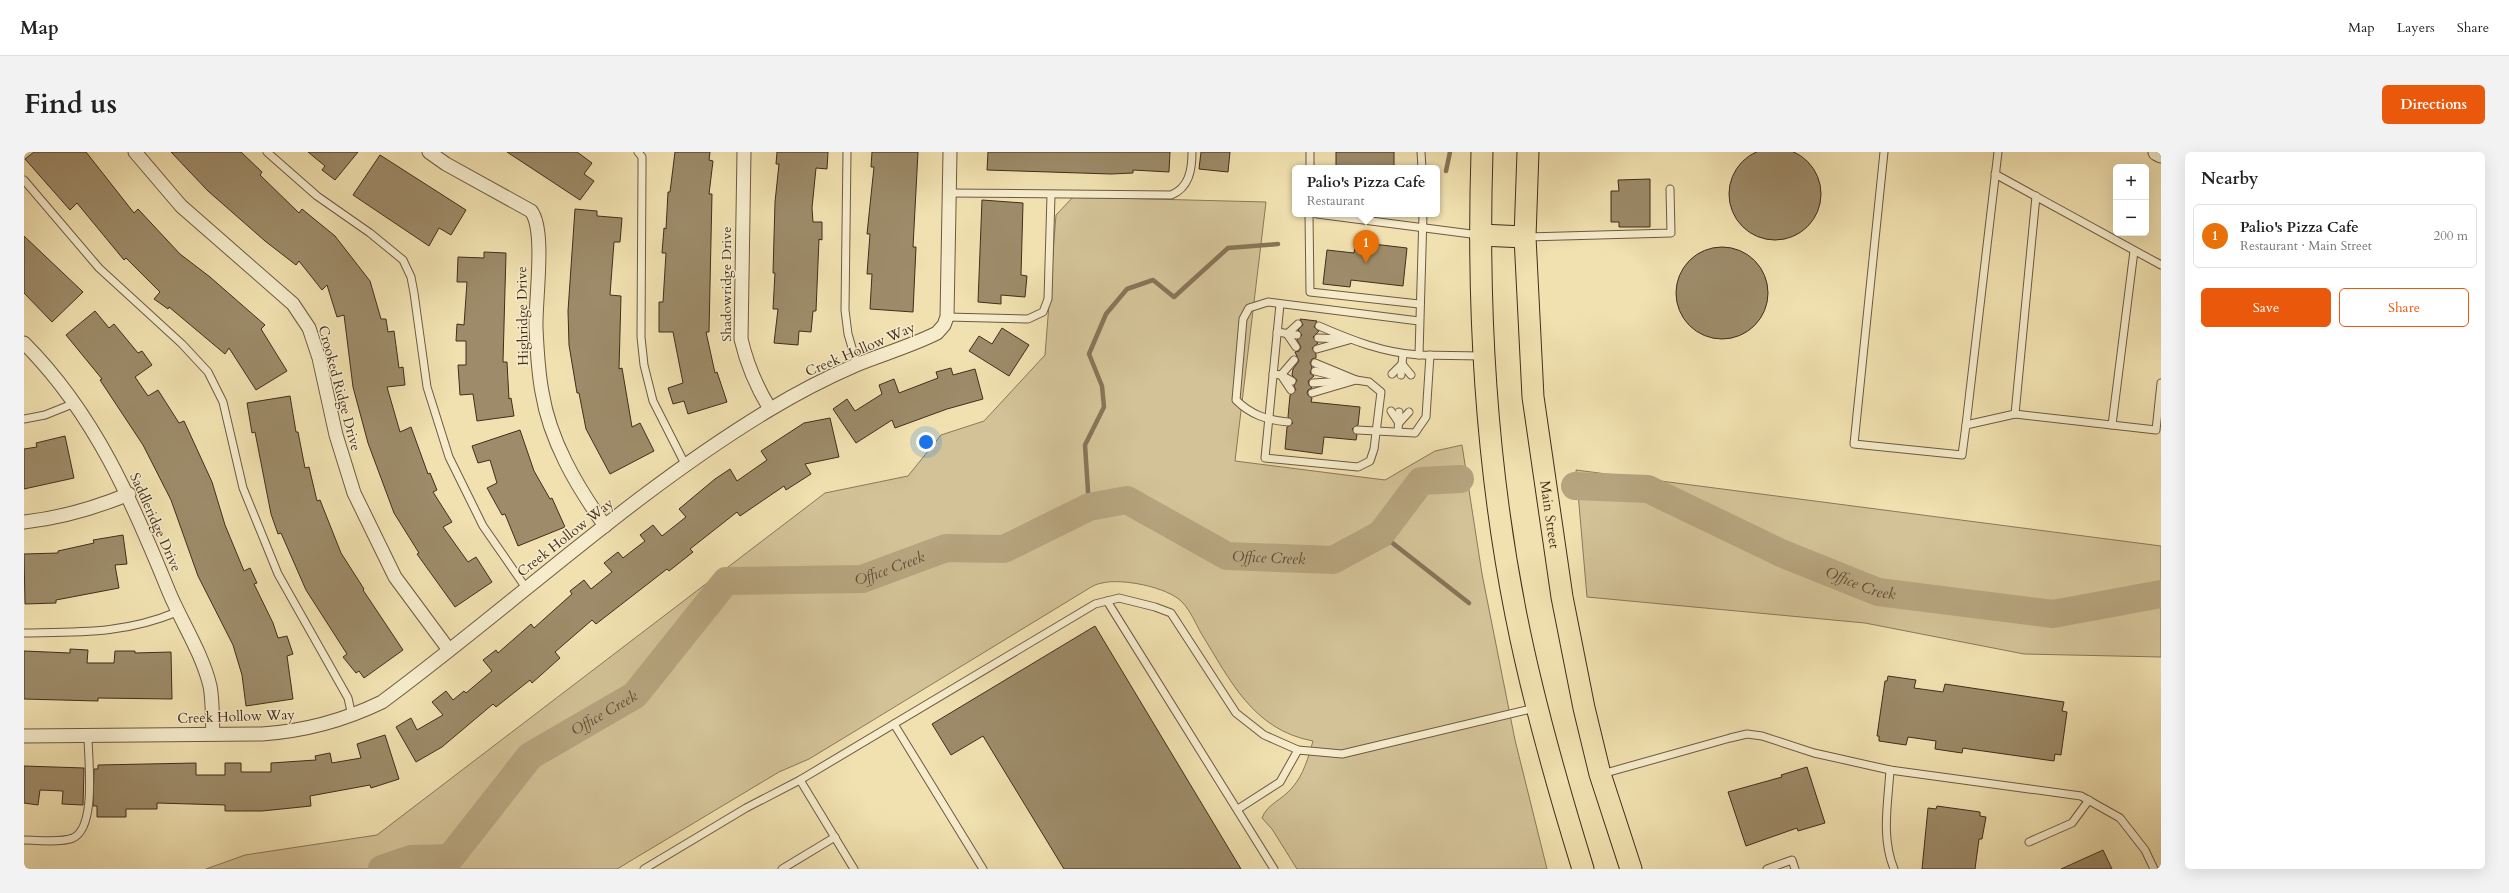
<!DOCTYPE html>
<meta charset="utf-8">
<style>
:root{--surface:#fff;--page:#f2f2f2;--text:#222;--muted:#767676;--line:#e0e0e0;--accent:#ea580c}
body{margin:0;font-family:Cardo,serif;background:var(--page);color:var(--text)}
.controls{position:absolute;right:12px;top:12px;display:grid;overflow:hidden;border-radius:6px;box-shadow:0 4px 16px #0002}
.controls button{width:36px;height:36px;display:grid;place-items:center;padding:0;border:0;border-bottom:1px solid var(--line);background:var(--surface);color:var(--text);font:20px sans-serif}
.you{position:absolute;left:902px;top:290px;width:14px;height:14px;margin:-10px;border:3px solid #fff;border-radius:50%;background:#1a73e8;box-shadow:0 0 0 6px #1a73e833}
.badge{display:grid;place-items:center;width:26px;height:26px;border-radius:50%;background:var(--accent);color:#fff;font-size:13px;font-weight:700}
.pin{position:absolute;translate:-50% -33px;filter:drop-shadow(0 1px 2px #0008)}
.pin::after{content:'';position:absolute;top:21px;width:14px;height:12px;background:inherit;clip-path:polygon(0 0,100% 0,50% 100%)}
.popup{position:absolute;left:1268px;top:13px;width:148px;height:52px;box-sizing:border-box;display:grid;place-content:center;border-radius:6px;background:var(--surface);filter:drop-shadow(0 1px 3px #0005);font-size:13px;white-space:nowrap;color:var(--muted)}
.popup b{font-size:15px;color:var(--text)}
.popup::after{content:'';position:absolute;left:50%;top:100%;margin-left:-8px;border:8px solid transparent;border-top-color:var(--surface)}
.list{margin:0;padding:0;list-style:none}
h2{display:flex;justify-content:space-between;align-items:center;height:52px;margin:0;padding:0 16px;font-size:17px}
h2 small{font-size:13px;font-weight:400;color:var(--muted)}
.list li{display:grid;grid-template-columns:26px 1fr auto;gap:12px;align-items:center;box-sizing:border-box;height:64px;margin:0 8px 8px;padding:0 8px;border:1px solid var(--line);border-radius:6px}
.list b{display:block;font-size:15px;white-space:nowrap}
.list p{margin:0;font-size:13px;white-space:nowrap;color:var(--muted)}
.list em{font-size:13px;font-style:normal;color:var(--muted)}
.actions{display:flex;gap:8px;padding:12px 16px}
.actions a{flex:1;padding:9px 0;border:1px solid var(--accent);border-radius:6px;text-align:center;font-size:14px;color:var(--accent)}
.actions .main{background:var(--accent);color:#fff}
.map{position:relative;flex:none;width:2137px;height:717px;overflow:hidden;border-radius:6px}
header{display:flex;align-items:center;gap:24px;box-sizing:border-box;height:56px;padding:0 20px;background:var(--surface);border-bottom:1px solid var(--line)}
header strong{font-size:19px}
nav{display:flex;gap:22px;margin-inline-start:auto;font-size:14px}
.intro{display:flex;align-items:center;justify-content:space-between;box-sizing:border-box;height:96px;padding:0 24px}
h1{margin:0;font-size:28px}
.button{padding:10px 18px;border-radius:6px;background:var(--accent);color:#fff;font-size:14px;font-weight:700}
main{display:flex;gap:24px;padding:0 24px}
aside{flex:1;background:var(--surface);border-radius:6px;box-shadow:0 4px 16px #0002}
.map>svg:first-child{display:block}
</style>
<header>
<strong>Map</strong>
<nav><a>Map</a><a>Layers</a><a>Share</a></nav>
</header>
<div class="intro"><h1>Find us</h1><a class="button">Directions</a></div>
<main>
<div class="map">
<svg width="2137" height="717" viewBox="0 0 2137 717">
<rect width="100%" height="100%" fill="#f1e1b0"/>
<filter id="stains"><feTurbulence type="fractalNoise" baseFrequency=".005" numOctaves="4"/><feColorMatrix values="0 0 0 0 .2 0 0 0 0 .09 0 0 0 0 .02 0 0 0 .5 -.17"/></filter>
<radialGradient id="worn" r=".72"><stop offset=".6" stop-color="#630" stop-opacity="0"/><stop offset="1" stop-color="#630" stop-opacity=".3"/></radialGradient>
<!-- green -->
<g fill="#d3c297" stroke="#8b785a">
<path d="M1049 45 1242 50 1211 309 1361 328 1411 299 1438 293 1458 422 1491 588 1523 717H1273L1248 677 1238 666C1243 652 1258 648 1268 636 1280 622 1284 606 1289 589 1229 578 1206 528 1177 481 1172 472 1166 458 1158 450 1144 435 1097 426 1078 431 1071 432 1064 437 1059 440L823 584 785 607 755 620 593 717H182L221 703 353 683 801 341 884 324 917 283 960 269 1021 203 1032 63Z"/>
<polygon points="1552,318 2137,394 2137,505 2000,502 1841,471 1563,445"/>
</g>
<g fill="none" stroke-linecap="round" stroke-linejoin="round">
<!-- stream -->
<g stroke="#887457" stroke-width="4.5">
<polyline points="1422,19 1426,0"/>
<polyline points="1065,355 1061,293 1080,255 1078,234 1065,202 1082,162 1103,137 1129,128 1150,145 1204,96 1254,92"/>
<polyline points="1357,382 1445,451"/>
</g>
<!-- river -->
<g stroke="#b6a47e" stroke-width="28">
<path id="s1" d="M1551 334 1624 337 1757 401 1854 440 2029 462 2137 442"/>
<path id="s2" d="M358 717 387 707 426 706 506 604 611 543 702 429 838 427 922 396 980 397 1065 355 1103 348 1203 404 1309 408 1357 382 1397 329 1436 327"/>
</g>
</g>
<!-- building -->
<g fill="#9d8b69" stroke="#432d1c">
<circle cx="1751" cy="42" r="46"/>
<polygon points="10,0 62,0 110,61 114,57 156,102 186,125 241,173 237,177 263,219 232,238 205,196 201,202 145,155 144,157 130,147 136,140 102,106 100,108 53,51 46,58 1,7"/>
<polygon points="147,0 217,0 238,20 236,23 275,61 278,57 311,84 346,129 357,167 362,167 364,180 370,179 375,216 379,215 381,233 363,235 376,280 387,275 404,322 406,321 413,338 409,340 428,370 419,375 444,410 452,405 468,430 431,455 393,402 395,401 370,361 344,291 329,235 320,163 313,165 303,133 298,138 275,109 272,113 241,89 184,39"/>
<polygon points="284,0 334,0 311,28 298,18 301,14"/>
<polygon points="483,0 553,0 568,11 560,22 570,29 556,48"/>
<polygon points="651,0 686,0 685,8 689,9 685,42 688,42 685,180 682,180 691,221 693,220 703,250 664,262 660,249 649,252 644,236 659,231 649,180 635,180 635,150 639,150 642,101 638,101 640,76 642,77 644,40 646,40"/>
<polygon points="753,0 804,0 803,17 792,16 788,56 789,70 798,70 798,88 795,87 792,159 789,159 787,180 775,179 774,193 750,191 754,157 749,157 751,121 749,121 751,50 755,12 752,12"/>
<polygon points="848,0 894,0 889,95 892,95 889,160 846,157 848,122 843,122 846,82 843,82 850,15 847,15"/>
<polygon points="964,0 1146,0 1145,20 1109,18 1109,21 1087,22 963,18"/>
<polygon points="1177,0 1206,0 1204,20 1175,17"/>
<rect x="1312" y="0" width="58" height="16"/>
<polygon points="356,3 442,58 427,83 415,76 405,94 329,43"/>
<polygon points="1626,27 1626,75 1595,75 1595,70 1587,70 1587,39 1595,39 1594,28"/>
<polygon points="958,48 999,51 997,123 1003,124 1001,145 977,143 977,152 954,150"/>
<polygon points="551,57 573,59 573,64 598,66 596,90 590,90 586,143 597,144 595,217 598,216 608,275 616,271 630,299 586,322 562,277 555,241 553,241 545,193 544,159"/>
<polygon points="0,84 59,140 28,170 0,141"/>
<polygon points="1332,90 1383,96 1379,134 1327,128 1326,135 1299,132 1303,98 1330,101"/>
<circle cx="1698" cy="141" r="46"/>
<polygon points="460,100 482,101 479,210 483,210 485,247 487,246 490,264 453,269 449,242 436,243 434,213 442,213 442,189 432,189 433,172 440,173 443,130 433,130 434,105 460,106"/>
<polygon points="71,159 85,176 90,172 114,201 118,199 128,213 111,225 124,244 134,238 155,271 160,269 188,330 201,373 220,419 226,416 233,431 230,432 249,471 254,486 263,484 269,502 263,504 269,547 222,554 218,523 209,493 174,424 147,348 119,293 76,228 78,227 42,183"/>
<polygon points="1276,167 1293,169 1290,175 1295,179 1289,185 1294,191 1288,196 1292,202 1292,206 1288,207 1286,211 1288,215 1286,221 1290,224 1284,229 1285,233 1288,236 1284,238 1283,242 1288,246 1287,250 1336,255 1334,273 1328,277 1333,283 1332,288 1300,285 1298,302 1261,297 1263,275 1269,271 1264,265 1266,243 1272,238 1270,234 1273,228 1268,223 1269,217 1275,209 1271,200 1275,199 1277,195 1273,188 1278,183 1274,178 1279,173"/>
<polygon points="978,176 1005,193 985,224 945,199 955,184 968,192"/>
<polygon points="927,216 929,223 951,217 959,247 923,257 871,276 868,268 832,291 809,257 823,247 831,259 858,242 855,233 870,227 875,241 914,226 912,220"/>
<polygon points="266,244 272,280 274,280 281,316 285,315 293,349 296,348 317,401 340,437 339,438 379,498 340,526 335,519 332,521 319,505 323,502 282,438 257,381 254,382 247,362 231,280 228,281 223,251"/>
<polygon points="806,266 815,305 781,312 787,322 762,338 760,334 716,364 713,360 666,397 669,400 645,419 643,417 572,472 568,468 531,500 536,506 508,531 506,528 472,555 469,552 418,595 392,610 372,575 387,566 393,578 419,563 408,550 422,539 429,548 440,539 442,541 468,519 459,508 472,498 474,501 507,472 510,476 548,442 546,439 560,428 567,437 588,420 580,411 594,400 599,406 621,389 616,383 629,373 638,384 662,365 655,357 691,327 706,317 713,329 743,308 737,299 780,271"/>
<polygon points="496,278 510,319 526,347 528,346 541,375 494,394 481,362 478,363 463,336 473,331 466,308 454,311 448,294"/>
<polygon points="41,284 50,326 0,337 0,297 13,295 12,291"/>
<polygon points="99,383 103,412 91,413 95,436 32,448 32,451 1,452 0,402 34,401 34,399 70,391 69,388"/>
<polygon points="1071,474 1217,717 1040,717 959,584 927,603 908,572"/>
<polygon points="46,497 64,498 63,511 90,511 91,499 111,499 111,501 147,500 148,547 74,546 74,549 0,547 0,499 46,501"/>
<polygon points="1864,524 1892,528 1890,536 1919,540 1921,532 2040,550 2038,559 2043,560 2037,603 2031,602 2030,609 1945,597 1939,596 1938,601 1911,597 1912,589 1884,585 1882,593 1855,589 1855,584 1853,584 1861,529 1863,529"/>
<polygon points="361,583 375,627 347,636 346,633 286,644 287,654 238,659 201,659 201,653 133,651 133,657 102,657 102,665 73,665 73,654 69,654 70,617 74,617 74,613 172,611 172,623 201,623 201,611 217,611 217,620 247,620 247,611 292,608 291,604 306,601 308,611 337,606 333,592"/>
<polygon points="0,614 60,616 59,653 38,652 39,639 16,638 14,653 0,651"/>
<polygon points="1783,615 1801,671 1774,679 1773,676 1722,694 1704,640 1758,625 1757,623"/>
<polygon points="1913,654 1956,660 1956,664 1962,665 1958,687 1955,687 1951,717 1898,717 1904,656 1912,657"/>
<polygon points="2079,698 2088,717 2037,717"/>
</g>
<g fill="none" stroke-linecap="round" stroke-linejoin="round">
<!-- service casing -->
<g stroke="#6e5a41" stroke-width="9">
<g id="service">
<polyline points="243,0 293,44 346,81 379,108 387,125 390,141 403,235 425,305 459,374 502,436"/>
<polyline points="614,0 618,5 618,17 617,185 620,213 629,249 661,312"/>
<polyline points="823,0 821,158 824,182 833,213"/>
<polyline points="1397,0 1398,16"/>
<polyline points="1860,0 1830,292 1938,303 1942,273"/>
<polyline points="1974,0 1942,273 1991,262 2132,278 2137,231"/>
<polyline points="1286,16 1286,0"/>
<polyline points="1971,22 2137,113"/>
<polyline points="0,28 75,116 158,192 184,220 199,250 219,336 254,422 324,546 328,564"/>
<path d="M925 41 1147 43C1165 36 1168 18 1168 0"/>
<polyline points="1285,62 1286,140 1395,152"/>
<polyline points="1293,62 1455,83"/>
<polyline points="1399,62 1395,203 1458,204"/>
<polyline points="1503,85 1647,81 1646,37"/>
<polyline points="1256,152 1241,306 1334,315 1346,309 1350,297 1357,240 1345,230 1332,228 1288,241"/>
<polyline points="923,165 1004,167 1019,160 1024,147 1027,43"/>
<path d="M1295 174C1327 188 1360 201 1395 203"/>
<polyline points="1253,180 1273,183"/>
<polyline points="1263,182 1272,195"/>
<polyline points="1263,182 1274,172"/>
<polyline points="1294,186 1319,187"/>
<polyline points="1293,197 1325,188"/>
<polyline points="1291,211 1332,228"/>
<polyline points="1378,212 1387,223"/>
<polyline points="1291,219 1315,225"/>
<polyline points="1249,222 1257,223 1267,238"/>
<polyline points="1368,222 1378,212"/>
<polyline points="1257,223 1270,208"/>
<polyline points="1257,223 1268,229"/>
<polyline points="1377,223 1379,202"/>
<polyline points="1289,231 1320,229"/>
<polyline points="1367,259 1375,271"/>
<polyline points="1991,262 2012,44"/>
<polyline points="0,267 21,263 51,251"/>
<path d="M1264 270C1243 268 1227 263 1212 248L1219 167 1225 156 1244 150 1395 169"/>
<polyline points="1375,271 1385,260"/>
<polyline points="2088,273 2110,99"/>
<polyline points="1333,278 1391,281 1402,265 1406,203"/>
<polyline points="1374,280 1375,260"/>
<polyline points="1083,449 1250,717"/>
<path d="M0 481C56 480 100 482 153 460"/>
<polyline points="870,572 959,717"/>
<path d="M1866 618C1864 652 1857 685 1870 717"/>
<polyline points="1578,622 1706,586 1723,582 1738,584 1790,601 1866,618 2057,644 2096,666 2121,698 2130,717"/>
<polyline points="1214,657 1256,630 1274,598"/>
<path d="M0 688C14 688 36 691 49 686 73 675 64 607 64 584"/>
<polyline points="2005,690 2048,671 2065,648"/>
<polyline points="620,717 722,656 776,628"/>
<polyline points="758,717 811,685"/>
<polyline points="830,717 776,628 1071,452 1095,446 1131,455 1147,461 1212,561 1240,583 1274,598 1318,602 1511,556"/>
<polyline points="1743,717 1768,708 1771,717"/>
</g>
</g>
<!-- minor casing -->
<g stroke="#6e5a41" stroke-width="15">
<g id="minor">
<polyline points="111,0 157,54 269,152 285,176 295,206 312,283 330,341 371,425 425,498"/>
<path d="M405 0 422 12 507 59C522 78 511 149 512 176 513 197 514 219 518 240 526 289 552 333 581 374"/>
<path d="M720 0 717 187C723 213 732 234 746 257"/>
<path d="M0 191C71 262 108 349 145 440 158 471 178 501 186 534 189 549 188 567 189 582"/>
<path d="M0 370C37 366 71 356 105 342"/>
<path d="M0 584 238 582C281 579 319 569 358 550 488 454 606 342 745 258 773 241 802 226 832 213 859 202 887 194 913 181L920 173 923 165 926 0"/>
</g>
</g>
<!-- tertiary casing -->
<g stroke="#6e5a41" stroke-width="19">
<polyline id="tertiary" points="2133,0 2137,2"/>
</g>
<!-- primary casing -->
<g stroke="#432d1c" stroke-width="23">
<g id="primary">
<path d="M1458 0C1453 153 1462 312 1492 463 1509 549 1533 633 1559 717"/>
<path id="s3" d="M1504 0 1501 85 1509 245 1538 445 1560 556 1576 622 1607 717"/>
<polyline points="1456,83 1501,85"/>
</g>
</g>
<!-- service -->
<use href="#service" stroke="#f6eccc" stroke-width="7"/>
<!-- minor -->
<use href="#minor" stroke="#f6eccc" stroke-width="13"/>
<!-- tertiary -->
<use href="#tertiary" stroke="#f6eccc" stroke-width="17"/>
<!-- primary -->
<use href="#primary" stroke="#f1e1b0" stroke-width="21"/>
</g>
<g text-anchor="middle" stroke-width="3" stroke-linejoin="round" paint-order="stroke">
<!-- street labels -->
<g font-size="14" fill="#432d1c" stroke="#f6eccc">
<text transform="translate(702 132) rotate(-90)" y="5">Shadowridge Drive</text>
<text transform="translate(498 164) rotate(-91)" y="5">Highridge Drive</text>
<text transform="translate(836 197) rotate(-23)" y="5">Creek Hollow Way</text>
<text transform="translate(316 236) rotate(75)" y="5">Crooked Ridge Drive</text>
<text dy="5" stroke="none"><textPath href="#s3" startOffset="364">Main Street</textPath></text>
<text transform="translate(132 370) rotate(66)" y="5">Saddleridge Drive</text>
<text transform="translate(541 385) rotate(-38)" y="5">Creek Hollow Way</text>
<text transform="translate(212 564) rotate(-2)" y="5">Creek Hollow Way</text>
</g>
<!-- water labels -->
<g font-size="15" font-style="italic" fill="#604b34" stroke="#f6eccc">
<text dy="5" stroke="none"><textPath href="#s2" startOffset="1040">Office Creek</textPath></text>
<text dy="5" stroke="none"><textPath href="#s2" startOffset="632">Office Creek</textPath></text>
<text dy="5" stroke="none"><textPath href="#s1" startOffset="306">Office Creek</textPath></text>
<text dy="5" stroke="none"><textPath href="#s2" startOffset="285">Office Creek</textPath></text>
</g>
</g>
<rect width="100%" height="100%" filter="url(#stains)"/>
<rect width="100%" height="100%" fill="url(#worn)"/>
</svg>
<div class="controls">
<button>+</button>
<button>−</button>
</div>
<div class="you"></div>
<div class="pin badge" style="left:1342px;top:111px;background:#e8710a">1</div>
<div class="popup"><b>Palio's Pizza Cafe</b>Restaurant</div>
</div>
<aside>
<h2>Nearby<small></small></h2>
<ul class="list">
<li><span class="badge" style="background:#e8710a">1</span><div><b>Palio's Pizza Cafe</b><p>Restaurant · Main Street</p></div><em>200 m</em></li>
</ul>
<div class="actions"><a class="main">Save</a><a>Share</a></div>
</aside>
</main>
